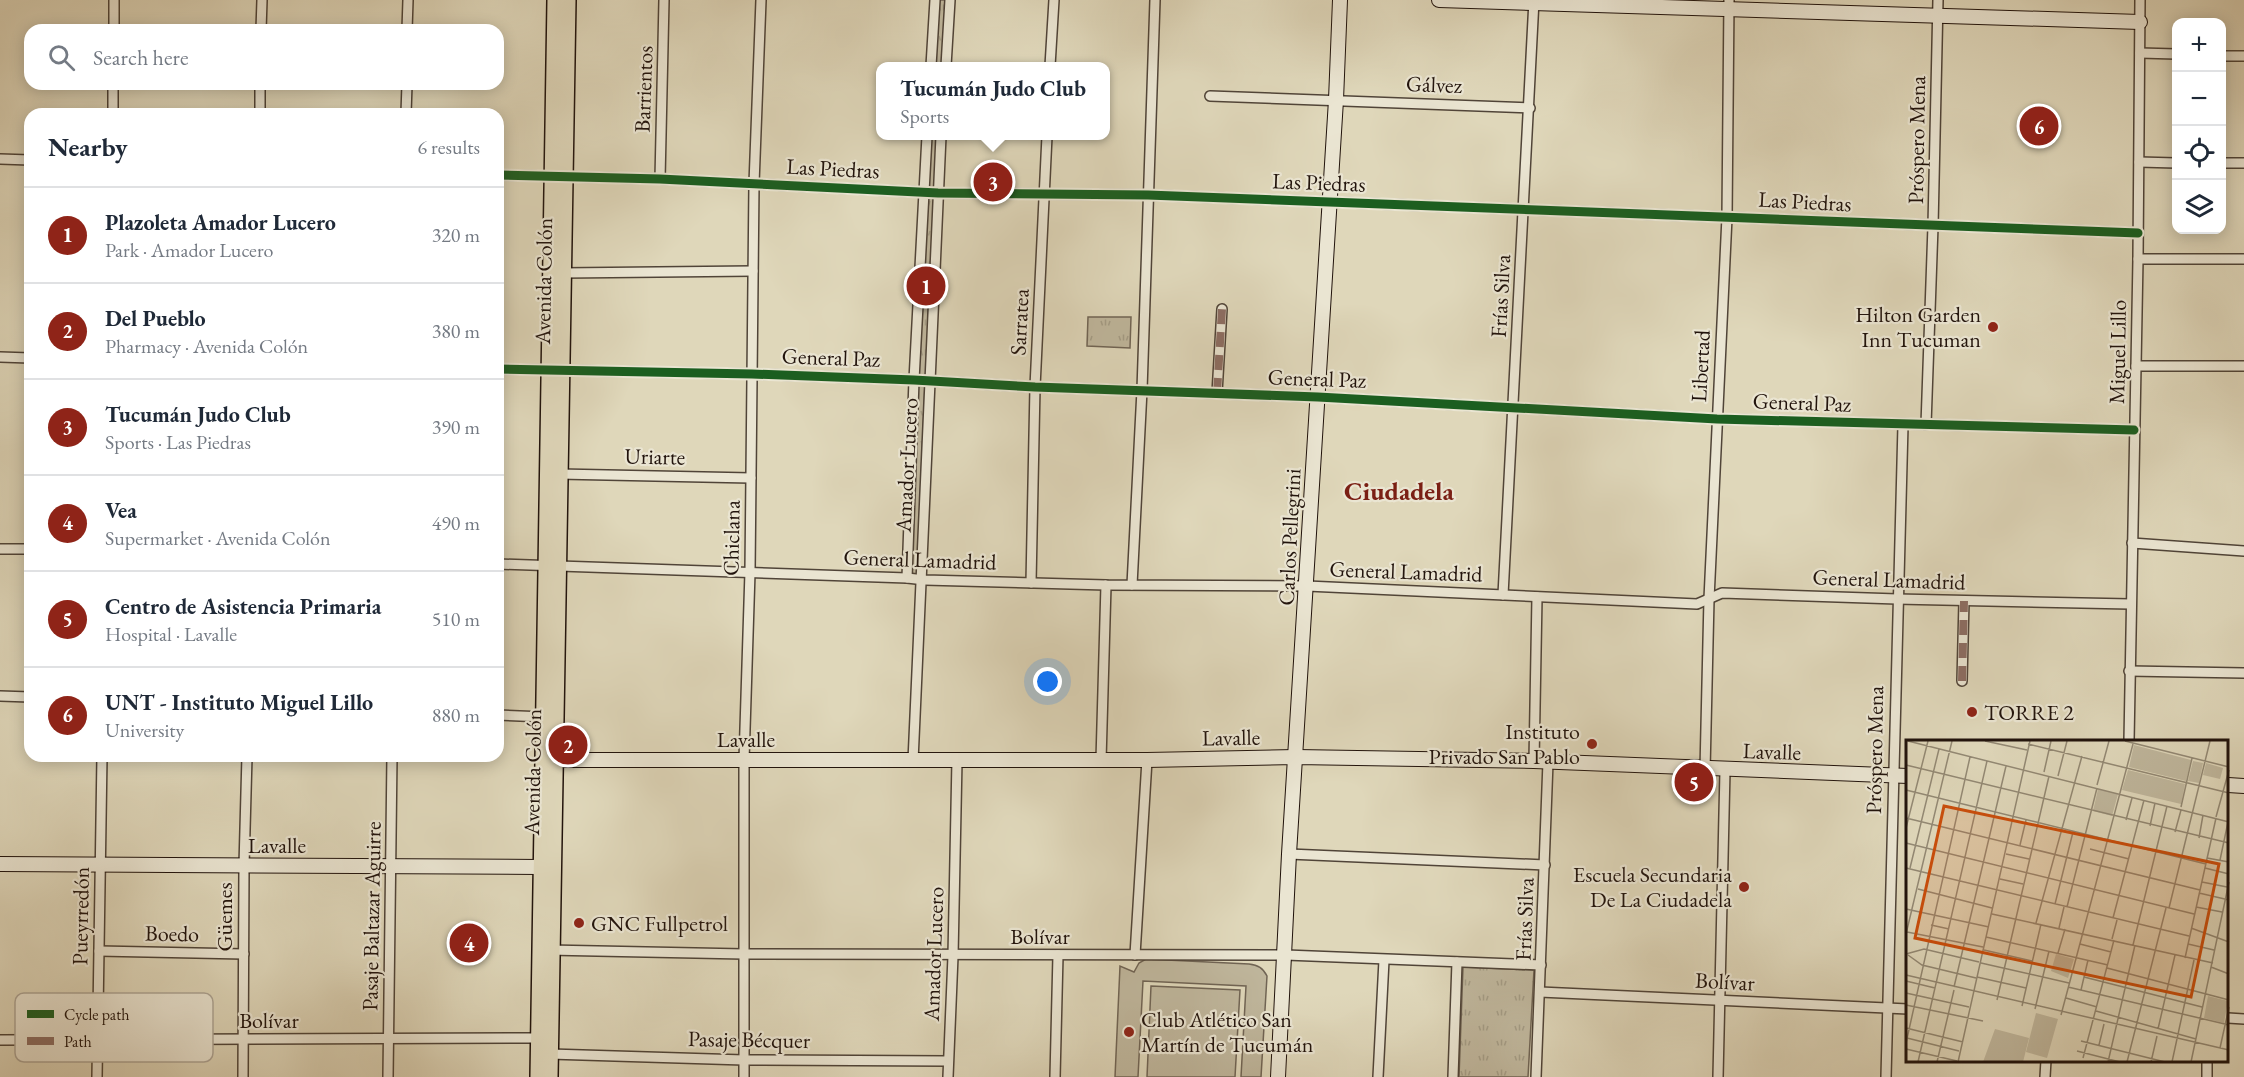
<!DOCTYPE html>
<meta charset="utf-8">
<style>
:root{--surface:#fff;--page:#f6f6f7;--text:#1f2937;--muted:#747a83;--line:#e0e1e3;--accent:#8f2418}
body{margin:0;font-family:"EB Garamond",serif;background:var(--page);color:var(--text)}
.controls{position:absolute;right:18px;top:18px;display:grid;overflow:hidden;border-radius:12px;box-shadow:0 3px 15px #0003}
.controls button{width:54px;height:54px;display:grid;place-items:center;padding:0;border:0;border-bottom:2px solid var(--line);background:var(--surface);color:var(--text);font:30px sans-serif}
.you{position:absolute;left:1048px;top:682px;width:21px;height:21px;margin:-15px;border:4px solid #fff;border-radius:50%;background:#1a73e8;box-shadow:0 0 0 9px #1a73e833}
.badge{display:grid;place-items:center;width:39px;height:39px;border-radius:50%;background:var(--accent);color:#fff;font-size:20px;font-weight:700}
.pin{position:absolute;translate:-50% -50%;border:3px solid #fff;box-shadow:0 2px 6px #0006}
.popup{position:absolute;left:876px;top:62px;width:234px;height:78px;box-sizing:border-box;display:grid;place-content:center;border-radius:12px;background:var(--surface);filter:drop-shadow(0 2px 4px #0005);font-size:20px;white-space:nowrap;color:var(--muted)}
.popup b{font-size:22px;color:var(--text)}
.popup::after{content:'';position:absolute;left:50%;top:100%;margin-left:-12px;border:12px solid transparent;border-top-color:var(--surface)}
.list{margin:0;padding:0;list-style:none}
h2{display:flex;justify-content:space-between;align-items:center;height:78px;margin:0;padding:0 24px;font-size:26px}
h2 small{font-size:20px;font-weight:400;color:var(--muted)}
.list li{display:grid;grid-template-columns:39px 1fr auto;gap:18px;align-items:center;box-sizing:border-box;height:96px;padding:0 24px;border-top:2px solid var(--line)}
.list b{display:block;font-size:22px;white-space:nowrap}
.list p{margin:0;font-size:20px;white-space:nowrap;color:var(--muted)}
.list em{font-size:20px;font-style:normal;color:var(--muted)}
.icon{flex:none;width:33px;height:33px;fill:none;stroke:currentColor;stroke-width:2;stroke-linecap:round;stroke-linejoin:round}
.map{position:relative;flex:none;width:2244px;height:1077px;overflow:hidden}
.search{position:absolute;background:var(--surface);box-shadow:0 3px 15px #0003;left:24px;top:24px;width:480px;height:66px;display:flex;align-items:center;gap:15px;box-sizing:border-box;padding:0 21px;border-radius:18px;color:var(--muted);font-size:22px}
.panel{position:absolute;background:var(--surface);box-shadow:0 3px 15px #0003;left:24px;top:108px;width:480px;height:654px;border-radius:18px}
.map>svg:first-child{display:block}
</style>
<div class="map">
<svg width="2244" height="1077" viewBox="0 0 2244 1077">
<defs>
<pattern id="park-tufts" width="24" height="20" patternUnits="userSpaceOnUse" patternTransform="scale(1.5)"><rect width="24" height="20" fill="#bfb69c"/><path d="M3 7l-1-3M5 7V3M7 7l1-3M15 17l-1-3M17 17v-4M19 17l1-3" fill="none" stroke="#a49c85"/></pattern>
</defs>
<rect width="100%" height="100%" fill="#dfd7ba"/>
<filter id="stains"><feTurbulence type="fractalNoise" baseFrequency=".00333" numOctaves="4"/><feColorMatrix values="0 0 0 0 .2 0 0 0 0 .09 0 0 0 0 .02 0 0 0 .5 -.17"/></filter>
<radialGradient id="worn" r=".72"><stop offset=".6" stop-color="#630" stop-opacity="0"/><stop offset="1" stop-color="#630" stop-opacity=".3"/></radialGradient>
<!-- green -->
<g fill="#bfb69c" stroke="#706454" stroke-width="1.5">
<path d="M1146 959 1249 964C1258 965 1263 968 1267 976L1261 1077H1241L1246 986 1143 981 1138 1077H1115L1120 966 1134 972 1139 963Z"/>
<polygon points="1151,986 1240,990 1235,1077 1147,1077"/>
</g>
<!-- park -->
<g fill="url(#park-tufts)" stroke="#706454" stroke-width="1.5">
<polygon points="939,0 946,0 942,66 935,66"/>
<polygon points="931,136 938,136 934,188 928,187"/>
<polygon points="928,195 934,196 926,377 917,376"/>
<polygon points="1088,317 1131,317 1130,348 1087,346"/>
<polygon points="917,384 925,384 917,575 911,574"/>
<polygon points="1463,967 1534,970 1528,1077 1459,1077"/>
</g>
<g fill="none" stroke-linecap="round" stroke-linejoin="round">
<!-- street casing -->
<g stroke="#504438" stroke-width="12">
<g id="street">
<polyline points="114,30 114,0"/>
<polyline points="261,30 262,0"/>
<polyline points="407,30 408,0"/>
<polyline points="2140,53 2176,54"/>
<polyline points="2222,56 2244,56"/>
<polyline points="931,66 935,0"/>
<polyline points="946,66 950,0"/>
<polyline points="1050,66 1054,0"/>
<polyline points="1210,96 1530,108"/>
<polyline points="113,114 113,84"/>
<polyline points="260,114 260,84"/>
<polyline points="406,114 407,84"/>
<polyline points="0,159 30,160"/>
<polyline points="2139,162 2176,163"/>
<polyline points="2222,163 2244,163"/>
<polyline points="498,175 660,179 938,193 1148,195 2138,233"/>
<polyline points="660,179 664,0"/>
<polyline points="2138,259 2244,259"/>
<polyline points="563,273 753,271"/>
<polyline points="0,357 30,358"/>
<polyline points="2136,366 2244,366"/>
<polyline points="498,369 752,374 914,380 1035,387 1318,397 1717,419 2134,430"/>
<polyline points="1217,393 1222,309"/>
<polyline points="1926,425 1933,226 1938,0"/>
<polyline points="559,474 751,478"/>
<polyline points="2132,543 2244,551"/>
<polyline points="0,549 30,549"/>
<polyline points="498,564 907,578 925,580 1106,585 1307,586 1697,604 1722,593 1897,599 2130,604"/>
<polyline points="907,578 914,380 927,136"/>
<polyline points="1031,583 1035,387 1047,136"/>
<polyline points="1132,585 1142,390 1155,0"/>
<polyline points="1503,595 1534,0"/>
<polyline points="2129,671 2244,673"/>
<polyline points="1962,681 1964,601"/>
<polyline points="0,696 30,697"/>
<polyline points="498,715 544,717"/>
<polyline points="2129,741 2138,259 2140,0"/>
<polyline points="1101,760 1106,585"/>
<polyline points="913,761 941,136"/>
<polyline points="1534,761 1537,597"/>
<polyline points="1705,770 1709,599 1727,217 1729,0"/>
<polyline points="1289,854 1545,865"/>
<polyline points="548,950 744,954 1286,955 1541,965"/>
<polyline points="99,951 244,954"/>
<polyline points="1135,955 1147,760"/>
<polyline points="1540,992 1908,1009"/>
<polyline points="2228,1018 2244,1019"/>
<polyline points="0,1040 539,1038"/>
<polyline points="550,1054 744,1060 948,1061"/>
<polyline points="97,1077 102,756"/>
<polyline points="243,1077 244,866 247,756"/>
<polyline points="388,1077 392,756"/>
<polyline points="744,1077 744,760 750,572 754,184 761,0"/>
<polyline points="948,1077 953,956 957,760"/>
<polyline points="1055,1077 1058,955"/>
<polyline points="1378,1077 1384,960"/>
<polyline points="1453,1077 1457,962"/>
<polyline points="1536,1077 1548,762"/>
<polyline points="1718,1077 1725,770"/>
<polyline points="1886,1077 1903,425"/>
<polyline points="2045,1077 2046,1060"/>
<polyline points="2207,1077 2207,1060"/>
</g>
</g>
<!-- secondary casing -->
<g stroke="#21130c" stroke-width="16">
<g id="secondary">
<polyline points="1439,0 2140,22"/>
<polyline points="554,760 1147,760 1296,757 1534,761 1908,776"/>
<polyline points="2228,785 2244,786"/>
<polyline points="0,864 540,867"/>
<polyline points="1278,1077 1289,854 1336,100 1340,0"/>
</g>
</g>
<!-- primary casing -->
<g stroke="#21130c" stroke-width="18">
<g id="primary">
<polyline points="538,1077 555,0"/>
<polyline points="550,1077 568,0"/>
</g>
</g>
<!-- street -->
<use href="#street" stroke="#eae5d2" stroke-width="9"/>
<!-- secondary -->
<use href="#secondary" stroke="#eae5d2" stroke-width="14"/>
<!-- primary -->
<use href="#primary" stroke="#dfd7ba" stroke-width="15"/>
<!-- quiet -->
<g stroke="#8d6e63" stroke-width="8" stroke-dasharray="15 8" stroke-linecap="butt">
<polyline points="1217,393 1222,309"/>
<polyline points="1962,681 1964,601"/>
</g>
<!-- cycleway casing -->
<g stroke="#eae5d2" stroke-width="13">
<g id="cycleway">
<polyline points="498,175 660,179 938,193 1148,195 2138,233"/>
<polyline points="498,369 752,374 914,380 1035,387 1318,397 1717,419 2134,430"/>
</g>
</g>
<!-- cycleway -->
<use href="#cycleway" stroke="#1b5e20" stroke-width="9"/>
</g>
<!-- markers -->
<g fill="#8f2418" stroke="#eae5d2" stroke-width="2">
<circle cx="1993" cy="327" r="6"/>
<circle cx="1972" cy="712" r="6"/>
<circle cx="1592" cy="744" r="6"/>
<circle cx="1744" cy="887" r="6"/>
<circle cx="579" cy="923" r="6"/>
<circle cx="1129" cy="1032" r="6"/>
</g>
<g text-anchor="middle" stroke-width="4.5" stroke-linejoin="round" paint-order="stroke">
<!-- street labels -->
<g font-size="22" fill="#21130c" stroke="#eae5d2">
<text transform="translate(1434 84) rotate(2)" y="8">Gálvez</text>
<text transform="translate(643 89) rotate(-88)" y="8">Barrientos</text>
<text transform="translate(1916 140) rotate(-89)" y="8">Próspero Mena</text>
<text transform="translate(833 168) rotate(3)" y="8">Las Piedras</text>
<text transform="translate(1319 182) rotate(2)" y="8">Las Piedras</text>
<text transform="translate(1805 201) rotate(3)" y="8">Las Piedras</text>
<text transform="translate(543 281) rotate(-89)" y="8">Avenida Colón</text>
<text transform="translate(1500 296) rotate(-87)" y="8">Frías Silva</text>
<text transform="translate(1019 322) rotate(-87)" y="8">Sarratea</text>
<text transform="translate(2117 352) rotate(-89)" y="8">Miguel Lillo</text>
<text transform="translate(831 357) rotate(2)" y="8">General Paz</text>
<text transform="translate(1700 366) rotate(-87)" y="8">Libertad</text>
<text transform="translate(1317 378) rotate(2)" y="8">General Paz</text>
<text transform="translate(1802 402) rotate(2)" y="8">General Paz</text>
<text transform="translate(655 456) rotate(1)" y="8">Uriarte</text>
<text transform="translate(906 465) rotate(-87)" y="8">Amador Lucero</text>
<text transform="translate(1289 537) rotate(-87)" y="8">Carlos Pellegrini</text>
<text transform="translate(731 538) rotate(-89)" y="8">Chiclana</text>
<text transform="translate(920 559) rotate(2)" y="8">General Lamadrid</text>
<text transform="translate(1406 571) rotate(2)" y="8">General Lamadrid</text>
<text transform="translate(1889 579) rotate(2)" y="8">General Lamadrid</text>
<text transform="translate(1231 737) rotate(-1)" y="8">Lavalle</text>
<text x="746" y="747">Lavalle</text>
<text transform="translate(1874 750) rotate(-89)" y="8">Próspero Mena</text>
<text transform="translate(1772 751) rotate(2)" y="8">Lavalle</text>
<text transform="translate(532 772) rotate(-89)" y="8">Avenida Colón</text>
<text x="277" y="853">Lavalle</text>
<text transform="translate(80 916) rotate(-89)" y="8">Pueyrredón</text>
<text transform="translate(371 916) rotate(-89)" y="8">Pasaje Baltazar Aguirre</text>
<text transform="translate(224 917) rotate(-90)" y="8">Güemes</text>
<text transform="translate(1524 919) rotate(-88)" y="8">Frías Silva</text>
<text transform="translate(172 933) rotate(1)" y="8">Boedo</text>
<text x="1040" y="944">Bolívar</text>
<text transform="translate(933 954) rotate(-88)" y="8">Amador Lucero</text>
<text transform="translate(1725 981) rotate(3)" y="8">Bolívar</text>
<text x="269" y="1028">Bolívar</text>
<text transform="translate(749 1039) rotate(1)" y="8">Pasaje Bécquer</text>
</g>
<!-- poi labels -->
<g font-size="22" fill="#21130c" stroke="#eae5d2" text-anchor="end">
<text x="1981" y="322">Hilton Garden<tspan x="1981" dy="25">Inn Tucuman</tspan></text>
<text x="1984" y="720" text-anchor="start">TORRE 2</text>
<text x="1580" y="739">Instituto<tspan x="1580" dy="25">Privado San Pablo</tspan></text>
<text x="1732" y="882">Escuela Secundaria<tspan x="1732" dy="25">De La Ciudadela</tspan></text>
<text x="591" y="931" text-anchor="start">GNC Fullpetrol</text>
<text x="1141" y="1027" text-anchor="start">Club Atlético San<tspan x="1141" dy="25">Martín de Tucumán</tspan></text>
</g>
<!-- quarter labels -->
<g font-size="26" font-weight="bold" fill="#7a1f14" stroke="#eae5d2">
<text x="1399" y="500">Ciudadela</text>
</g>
</g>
<!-- overview -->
<g transform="translate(1906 740)">
<rect width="322" height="322" fill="#dfd7ba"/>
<path d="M300 23 317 28 314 39 297 35ZM150 214 168 219 162 238 145 231ZM302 256 322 261 318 283 298 278ZM89 289 123 298 117 322H77Z" fill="#bfb69c"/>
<path d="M228 5 285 20 280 41 223 27Z" fill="#bfb69c"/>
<path d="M287 21 297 23 293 43 282 41ZM222 30 279 44 275 64 216 50ZM192 49 212 54 206 76 187 71ZM130 273 152 279 141 318 120 312Z" fill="#bfb69c"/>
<path fill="none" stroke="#938974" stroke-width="1.5" d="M2 1 323 82M79 1 121 10M219 1 323 27M122 4 323 53M0 25 323 103M138 32 145 1M152 36 161 1M191 45 203 1M0 50 300 124M275 67 286 18M310 77 323 30M0 78 294 150M220 80 226 58M244 86 249 63M0 88 22 1M269 92 275 70M293 98 297 75M0 103 288 174M114 105 120 80M184 109 223 119M100 114 123 119M301 118 323 122M314 120 322 82M0 128 283 196M4 128 33 9M299 128 323 134M94 139 117 144M296 142 321 147M12 149 86 168M293 153 323 160M149 164 167 92M161 167 191 48M290 167 316 172M263 168 304 1M0 169 83 187M86 174 307 223M207 178 238 60M130 183 176 16M25 185 43 189M153 188 158 167M285 188 323 202M1 192 77 207M0 194 46 1M80 197 202 225M206 199 211 180M174 204 205 212M282 204 308 210M227 205 261 66M78 210 126 221M152 213 159 189M0 214 18 209 73 222M2 215 16 225 70 238M279 218 310 78M75 223 163 243M305 227 323 234M201 228 323 260M0 235 323 310M71 237 120 248M178 237 296 267M0 241 29 248M48 247 100 26M162 247 323 285M175 250 182 220M0 253 63 267M160 258 191 267M91 260 143 36M0 265 77 281M116 266 135 184M129 269 143 211M190 271 290 299M155 275 227 4M0 288 57 302M252 289 269 215M1 298 53 311M175 301 259 322M0 303 64 17M193 305 198 284M314 308 323 267M0 309 51 321M171 311 214 322M177 318 208 200M12 322 81 21M31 322 48 250M52 322 124 1M202 322 229 205M221 322 260 168M245 322 251 296M266 322 288 220M285 322 323 142"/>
<path fill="#ca4e0c" fill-opacity="0.15" stroke="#ca4e0c" stroke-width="3" d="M38 66 313 124 285 257 9 198Z"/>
<rect width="322" height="322" fill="none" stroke="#21130c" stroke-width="3"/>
</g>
<!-- legend -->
<rect x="15" y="993" width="198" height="69" rx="9" fill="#eae5d2" stroke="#aea697" stroke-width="1.5"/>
<rect x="27" y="1010" width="27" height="8" fill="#1b5e20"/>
<rect x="27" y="1037" width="27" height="8" fill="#8d6e63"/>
<g font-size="16" fill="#21130c">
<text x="64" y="1020">Cycle path</text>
<text x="64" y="1047">Path</text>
</g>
<rect width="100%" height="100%" filter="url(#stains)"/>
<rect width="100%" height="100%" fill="url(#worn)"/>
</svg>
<div class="controls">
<button>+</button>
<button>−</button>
<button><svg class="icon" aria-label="locate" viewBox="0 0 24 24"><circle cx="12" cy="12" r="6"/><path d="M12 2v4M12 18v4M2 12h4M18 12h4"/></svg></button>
<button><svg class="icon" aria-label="layers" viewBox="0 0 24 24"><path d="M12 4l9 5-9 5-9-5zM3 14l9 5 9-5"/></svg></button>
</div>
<div class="you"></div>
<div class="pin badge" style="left:926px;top:286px">1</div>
<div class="pin badge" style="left:568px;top:745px">2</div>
<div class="pin badge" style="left:993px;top:182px">3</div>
<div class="popup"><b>Tucumán Judo Club</b>Sports</div>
<div class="pin badge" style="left:469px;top:943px">4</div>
<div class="pin badge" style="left:1694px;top:782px">5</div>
<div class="pin badge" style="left:2039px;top:126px">6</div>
<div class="search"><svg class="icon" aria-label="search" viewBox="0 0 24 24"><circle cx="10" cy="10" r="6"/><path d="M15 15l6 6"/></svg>Search here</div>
<section class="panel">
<h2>Nearby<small>6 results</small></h2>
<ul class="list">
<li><span class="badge">1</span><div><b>Plazoleta Amador Lucero</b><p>Park · Amador Lucero</p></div><em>320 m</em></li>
<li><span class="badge">2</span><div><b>Del Pueblo</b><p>Pharmacy · Avenida Colón</p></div><em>380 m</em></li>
<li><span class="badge">3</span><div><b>Tucumán Judo Club</b><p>Sports · Las Piedras</p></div><em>390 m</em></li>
<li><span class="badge">4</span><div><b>Vea</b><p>Supermarket · Avenida Colón</p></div><em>490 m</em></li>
<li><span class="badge">5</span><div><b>Centro de Asistencia Primaria</b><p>Hospital · Lavalle</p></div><em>510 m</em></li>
<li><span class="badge">6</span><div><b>UNT - Instituto Miguel Lillo</b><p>University</p></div><em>880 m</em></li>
</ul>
</section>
</div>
